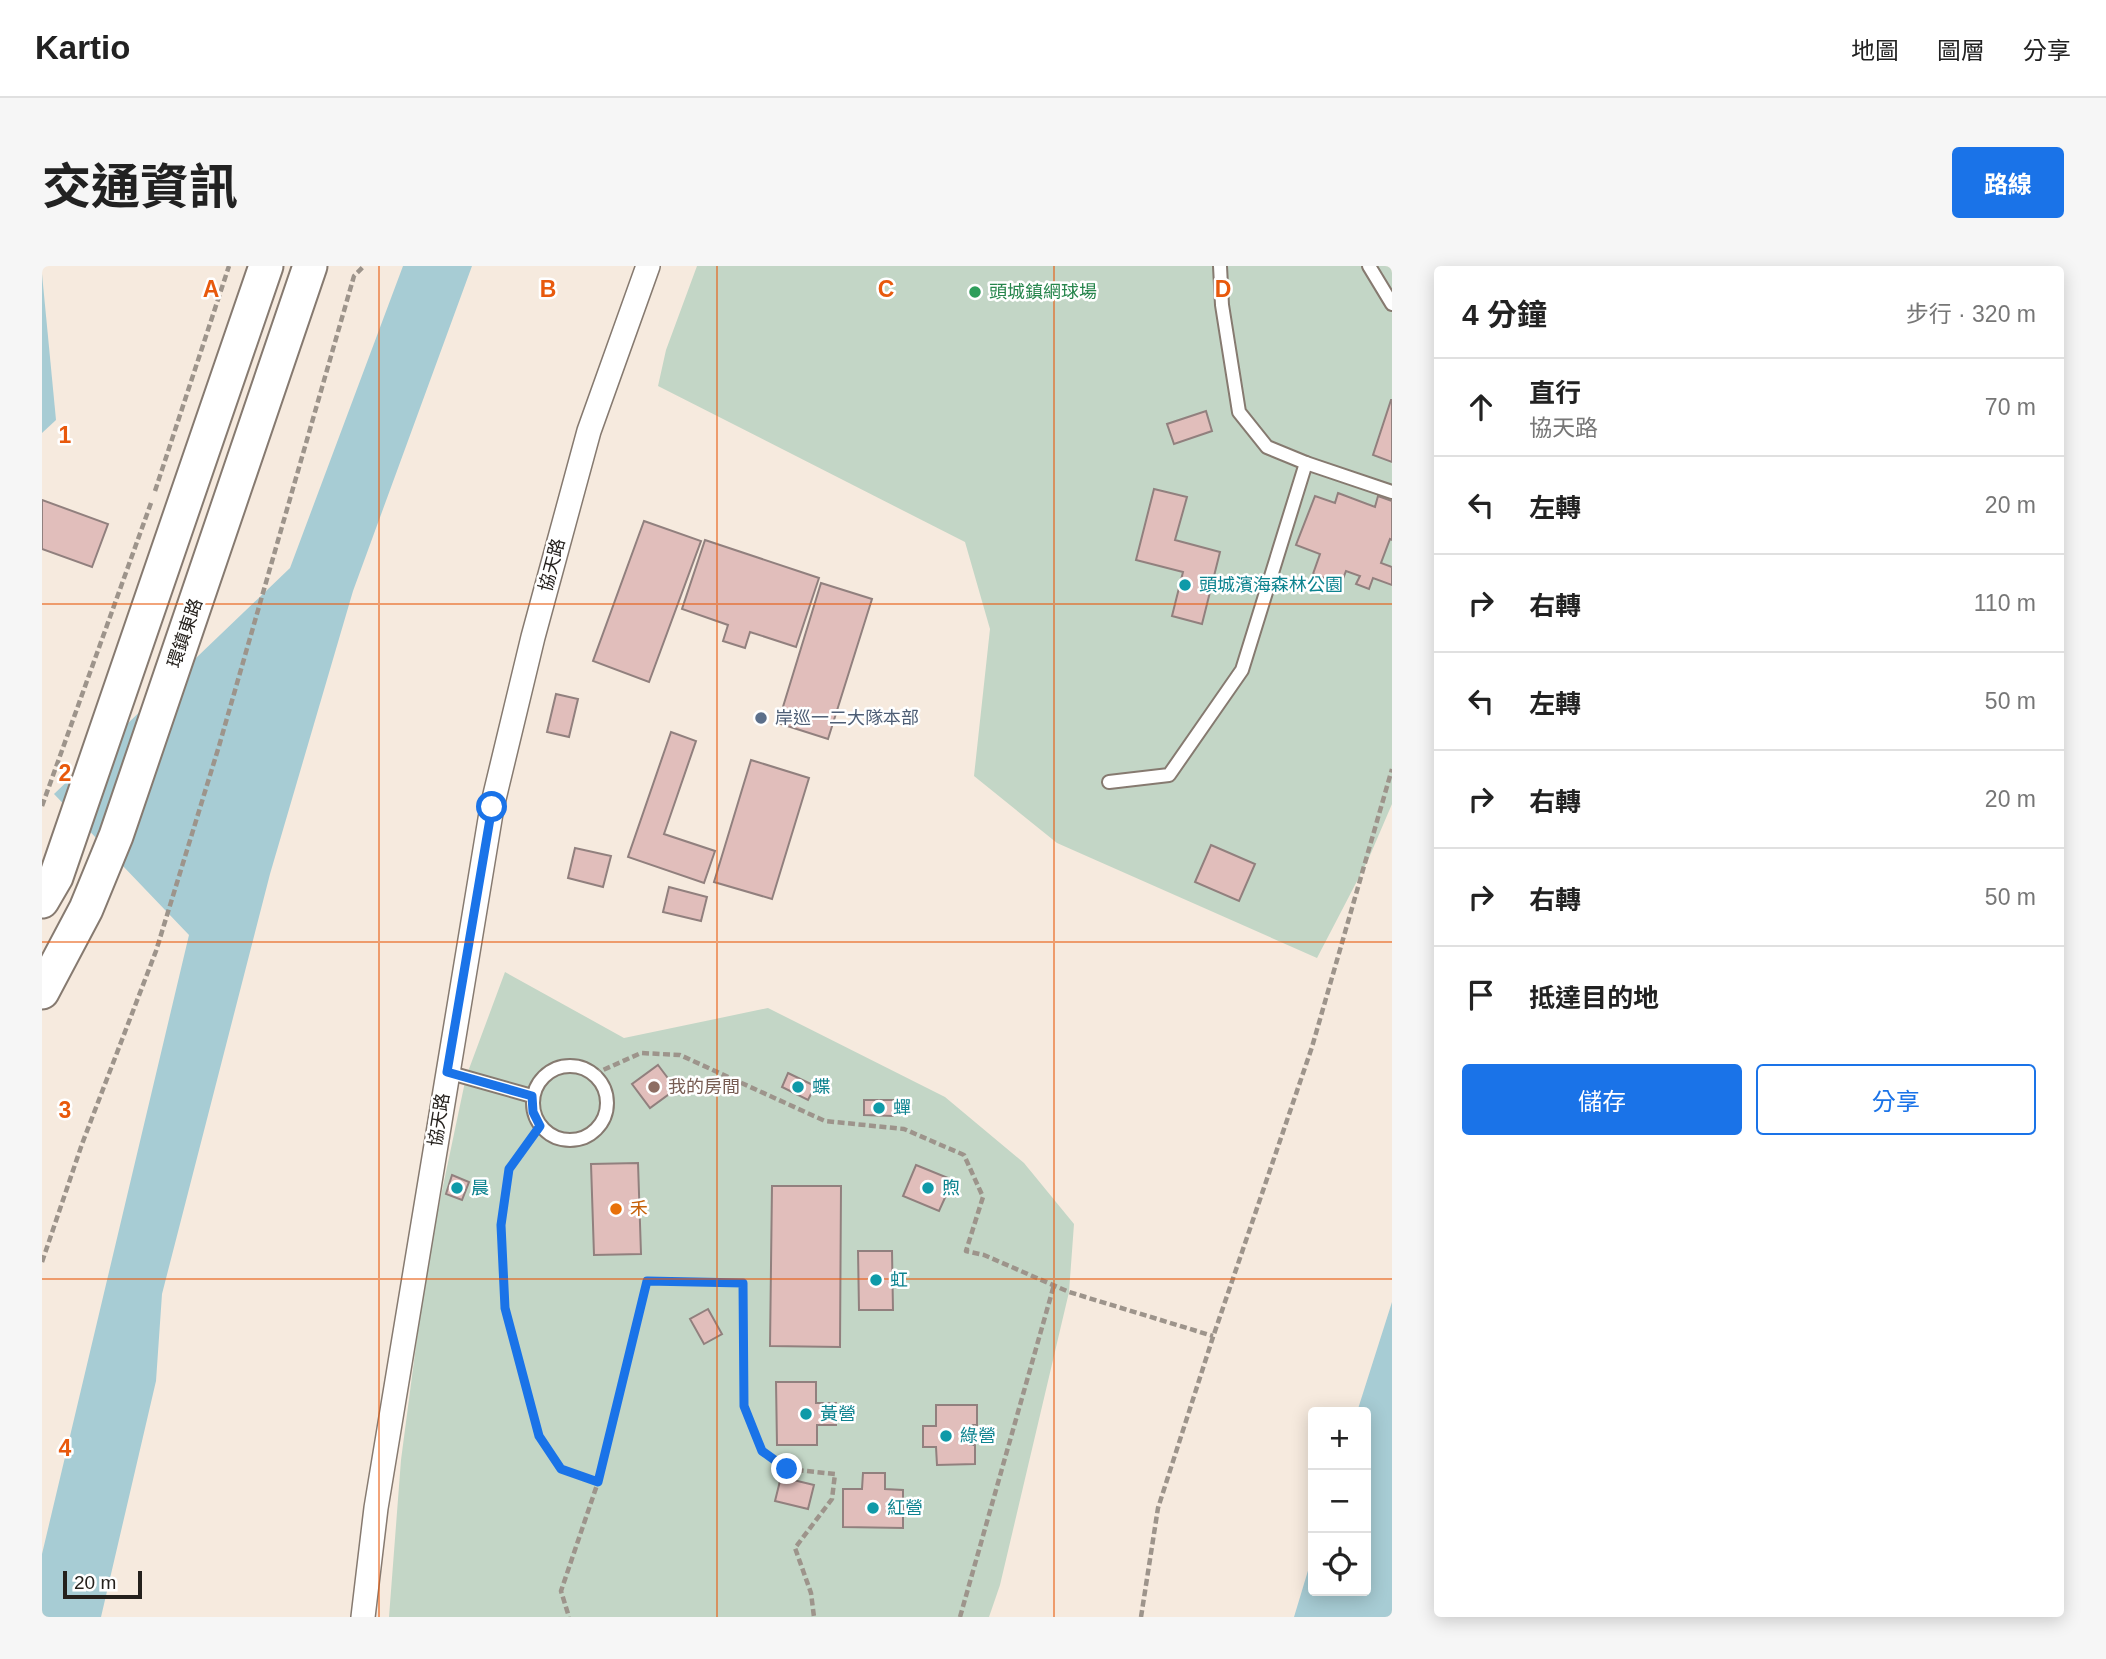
<!DOCTYPE html>
<html lang="zh-TW">
<meta charset="utf-8">
<style>
:root{--surface:#fff;--page:#f6f6f6;--text:#222;--muted:#767676;--line:#e0e0e0;--accent:#1a73e8}
body{margin:0;font-family:Helvetica,"Noto Sans TC",sans-serif;background:var(--page);color:var(--text)}
.controls{position:absolute;right:21px;bottom:21px;display:grid;overflow:hidden;border-radius:7px;box-shadow:0 4px 18px #0003}
.controls button{width:63px;height:63px;display:grid;place-items:center;padding:0;border:0;border-bottom:2px solid var(--line);background:var(--surface);color:var(--text);font:35px sans-serif}
.scale{position:absolute;left:21px;bottom:18px;width:79px;box-sizing:border-box;padding-left:7px;border:4px solid #24201c;border-top:0;font-size:19px;line-height:24px;white-space:nowrap;color:#24201c;-webkit-text-stroke:5px #fff;paint-order:stroke}
.stop{position:absolute;width:21px;height:21px;margin:-16px;border:5px solid #1a73e8;border-radius:50%;background:#fff}
.stop.end{background:#1a73e8;border-color:#fff;box-shadow:0 2px 7px #0008}
.list{margin:0;padding:0;list-style:none}
h2{display:flex;justify-content:space-between;align-items:center;height:91px;margin:0;padding:0 28px;font-size:30px}
h2 small{font-size:23px;font-weight:400;color:var(--muted)}
.list li{display:grid;grid-template-columns:46px 1fr auto;gap:21px;align-items:center;box-sizing:border-box;height:98px;padding:0 28px;border-top:2px solid var(--line)}
.list b{display:block;font-size:26px;white-space:nowrap}
.list p{margin:0;font-size:23px;white-space:nowrap;color:var(--muted)}
.list em{font-size:23px;font-style:normal;color:var(--muted)}
.actions{display:flex;gap:14px;padding:21px 28px}
.actions a{flex:1;padding:16px 0;border:2px solid var(--accent);border-radius:7px;text-align:center;font-size:24px;color:var(--accent)}
.actions .main{background:var(--accent);color:#fff}
.icon{flex:none;width:38px;height:38px;fill:none;stroke:currentColor;stroke-width:2;stroke-linecap:round;stroke-linejoin:round}
.map{position:relative;flex:none;width:1350px;height:1351px;overflow:hidden;border-radius:7px}
header{display:flex;align-items:center;gap:42px;box-sizing:border-box;height:98px;padding:0 35px;background:var(--surface);border-bottom:2px solid var(--line)}
header strong{font-size:33px}
nav{display:flex;gap:38px;margin-inline-start:auto;font-size:24px}
.intro{display:flex;align-items:center;justify-content:space-between;box-sizing:border-box;height:168px;padding:0 42px}
h1{margin:0;font-size:49px}
.button{padding:18px 32px;border-radius:7px;background:var(--accent);color:#fff;font-size:24px;font-weight:700}
main{display:flex;gap:42px;padding:0 42px}
aside{flex:1;background:var(--surface);border-radius:7px;box-shadow:0 4px 18px #0003}
.map>svg:first-child{display:block}
</style>
<header>
<strong>Kartio</strong>
<nav><a>地圖</a><a>圖層</a><a>分享</a></nav>
</header>
<div class="intro"><h1>交通資訊</h1><a class="button">路線</a></div>
<main>
<div class="map">
<svg width="1350" height="1351" viewBox="0 0 1350 1351">
<rect width="100%" height="100%" fill="#f6eade"/>
<!-- green -->
<g fill="#c3d6c6">
<polygon points="655,0 1350,0 1350,538 1326,594 1275,692 1015,577 932,510 948,363 923,276 616,120 624,84"/>
<polygon points="463,706 582,772 726,742 903,831 982,897 1032,958 1027,1026 958,1319 947,1351 347,1351 359,1194 385,996 424,811"/>
</g>
<!-- water -->
<g fill="#a7ccd4">
<polygon points="361,0 430,0 311,325 228,608 120,1028 114,1115 59,1351 0,1351 0,1288 147,669 12,528 248,302"/>
<polygon points="0,8 14,154 0,167"/>
<polygon points="1350,1036 1350,1351 1252,1351 1271,1288 1271,1325 1324,1325 1324,1146 1315,1146"/>
</g>
<!-- building -->
<g fill="#e1bebb" stroke="#91807e" stroke-width="2">
<polygon points="1349,134 1350,134 1350,196 1331,189"/>
<polygon points="1164,145 1170,165 1132,178 1125,158"/>
<polygon points="1112,223 1145,231 1133,274 1178,286 1160,358 1130,350 1141,306 1094,294"/>
<polygon points="1296,227 1333,241 1336,230 1350,235 1350,274 1348,273 1339,297 1350,301 1350,319 1331,312 1327,323 1314,318 1318,310 1304,305 1299,318 1271,308 1278,288 1254,279 1273,230 1293,237"/>
<polygon points="0,234 66,258 50,301 0,283"/>
<polygon points="602,255 659,275 607,416 551,395"/>
<polygon points="663,274 777,312 754,381 708,366 703,382 681,375 686,359 640,343"/>
<polygon points="779,317 830,333 786,473 736,457"/>
<polygon points="514,428 536,433 527,471 505,466"/>
<polygon points="629,466 654,475 622,568 673,585 662,617 586,591"/>
<polygon points="709,494 767,512 730,633 672,616"/>
<polygon points="1169,579 1213,598 1197,635 1153,616"/>
<polygon points="533,582 569,590 561,621 526,612"/>
<polygon points="627,621 665,631 659,655 621,646"/>
<polygon points="616,799 634,823 608,842 590,818"/>
<polygon points="746,807 773,820 766,834 740,821"/>
<polygon points="822,834 851,834 851,850 822,849"/>
<polygon points="596,897 599,988 552,989 549,898"/>
<polygon points="874,899 911,914 897,945 861,930"/>
<polygon points="410,909 427,916 420,934 404,928"/>
<polygon points="730,920 799,920 798,1081 728,1080"/>
<polygon points="816,985 850,985 851,1044 817,1044"/>
<polygon points="666,1043 680,1068 662,1078 648,1053"/>
<polygon points="734,1116 774,1116 774,1137 794,1137 794,1159 775,1159 775,1179 735,1179"/>
<polygon points="894,1139 935,1139 935,1159 928,1159 928,1179 933,1179 933,1198 895,1199 894,1181 881,1181 881,1160 894,1160"/>
<polygon points="821,1207 843,1207 843,1223 861,1224 861,1262 801,1261 801,1223 820,1223"/>
<polygon points="739,1211 772,1219 766,1243 733,1235"/>
</g>
<g fill="none" stroke-linecap="round" stroke-linejoin="round">
<!-- lane casing -->
<g stroke="#867a70" stroke-width="16">
<g id="lane">
<polyline points="1327,0 1350,38"/>
<polyline points="1264,197 1350,226"/>
<polyline points="1067,516 1127,509 1200,404 1264,197 1225,181 1197,146 1180,39 1178,0"/>
<circle cx="528" cy="837" r="37"/>
<polyline points="405,806 490,830"/>
</g>
</g>
<!-- street casing -->
<g stroke="#867a70" stroke-width="26">
<polyline id="street" points="321,1351 334,1242 450,541 491,371 547,165 606,0"/>
</g>
<!-- secondary casing -->
<g stroke="#867a70" stroke-width="37">
<g id="secondary">
<polyline points="0,635 14,611 224,0"/>
<polyline points="0,726 44,643 74,570 268,0"/>
</g>
</g>
<!-- path -->
<g stroke="#9d948b" stroke-width="4.5" stroke-dasharray="7 3.5" stroke-linecap="butt">
<polyline points="113,225 187,0"/>
<polyline points="0,540 109,237"/>
<polyline points="552,808 599,787 638,789 783,855 862,863 922,889 941,931 924,985 942,989 1027,1026 1171,1070"/>
<polyline points="498,860 467,903 459,959 463,1042 497,1170 519,1203 556,1216 519,1325 527,1351"/>
<polyline points="0,996 40,878 114,685 177,480 312,10 322,0"/>
<polyline points="556,1216 605,1015 701,1017 702,1140 720,1184 745,1203 793,1208 790,1233 753,1282 769,1327 772,1351"/>
<polyline points="918,1351 1012,1019"/>
<polyline points="1099,1351 1116,1242 1171,1071 1270,781 1350,503"/>
</g>
<!-- lane -->
<use href="#lane" stroke="#fff" stroke-width="12"/>
<!-- street -->
<use href="#street" stroke="#fff" stroke-width="23"/>
<!-- secondary -->
<use href="#secondary" stroke="#fff" stroke-width="33"/>
</g>
<g fill="none" stroke-linecap="round" stroke-linejoin="round">
<!-- route -->
<polyline stroke="#1a73e8" stroke-width="9" points="450,541 405,806 490,830 491,846 498,860 467,903 459,959 463,1042 497,1170 519,1203 556,1216 605,1015 701,1017 702,1140 720,1185 745,1203"/>
</g>
<!-- grid -->
<path fill="none" stroke="#e8590c" stroke-width="2" stroke-opacity="0.55" d="M337 0V1351M675 0V1351M1012 0V1351M0 338H1350M0 676H1350M0 1013H1350"/>
<!-- markers -->
<circle fill="#2e9e5b" stroke="#fff" stroke-width="2.5" cx="933" cy="26" r="7"/>
<g fill="#0f9aa8" stroke="#fff" stroke-width="2.5">
<circle cx="1143" cy="319" r="7"/>
<circle cx="756" cy="821" r="7"/>
<circle cx="837" cy="842" r="7"/>
<circle cx="415" cy="922" r="7"/>
<circle cx="886" cy="922" r="7"/>
<circle cx="834" cy="1014" r="7"/>
<circle cx="764" cy="1148" r="7"/>
<circle cx="904" cy="1170" r="7"/>
<circle cx="831" cy="1242" r="7"/>
</g>
<circle fill="#5c6f8a" stroke="#fff" stroke-width="2.5" cx="719" cy="452" r="7"/>
<circle fill="#8d6e63" stroke="#fff" stroke-width="2.5" cx="612" cy="821" r="7"/>
<circle fill="#e8710a" stroke="#fff" stroke-width="2.5" cx="574" cy="943" r="7"/>
<g text-anchor="middle" stroke-width="5" stroke-linejoin="round" paint-order="stroke">
<!-- leisure labels -->
<g font-size="18" fill="#27864d" stroke="#fff" text-anchor="start">
<text x="947" y="32">頭城鎮網球場</text>
</g>
<!-- street labels -->
<g font-size="18" fill="#24201c" stroke="#fff">
<text transform="translate(510 299) rotate(-75)" y="6">協天路</text>
<text transform="translate(143 367) rotate(-71)" y="6">環鎮東路</text>
<text transform="translate(397 854) rotate(-81)" y="6">協天路</text>
</g>
<!-- culture labels -->
<g font-size="18" fill="#0d838f" stroke="#fff" text-anchor="start">
<text x="1157" y="325">頭城濱海森林公園</text>
<text x="770" y="827">蝶</text>
<text x="851" y="848">蟬</text>
<text x="429" y="928">晨</text>
<text x="900" y="928">煦</text>
<text x="848" y="1020">虹</text>
<text x="778" y="1154">黃營</text>
<text x="918" y="1176">綠營</text>
<text x="845" y="1248">紅營</text>
</g>
<!-- service labels -->
<g font-size="18" fill="#4e5e75" stroke="#fff" text-anchor="start">
<text x="733" y="458">岸巡一二大隊本部</text>
</g>
<!-- education labels -->
<g font-size="18" fill="#785e54" stroke="#fff" text-anchor="start">
<text x="626" y="827">我的房間</text>
</g>
<!-- food labels -->
<g font-size="18" fill="#c56008" stroke="#fff" text-anchor="start">
<text x="588" y="949">禾</text>
</g>
</g>
<g font-size="23" text-anchor="middle" font-weight="bold" fill="#e8590c" stroke="#fff" stroke-width="5" stroke-linejoin="round" paint-order="stroke">
<text x="169" y="31">A</text>
<text x="506" y="31">B</text>
<text x="844" y="31">C</text>
<text x="1181" y="31">D</text>
<text x="23" y="177">1</text>
<text x="23" y="515">2</text>
<text x="23" y="852">3</text>
<text x="23" y="1190">4</text>
</g>
</svg>
<div class="controls">
<button>+</button>
<button>−</button>
<button><svg class="icon" aria-label="locate" viewBox="0 0 24 24"><circle cx="12" cy="12" r="6"/><path d="M12 2v4M12 18v4M2 12h4M18 12h4"/></svg></button>
</div>
<div class="scale">20 m</div>
<div class="stop" style="left:450px;top:541px"></div>
<div class="stop end" style="left:745px;top:1203px"></div>
</div>
<aside>
<h2>4 分鐘<small>步行 · 320 m</small></h2>
<ul class="list">
<li><svg class="icon" aria-label="ahead" viewBox="0 0 24 24"><path d="M12 20V5M6 11l6-6 6 6"/></svg><div><b>直行</b><p>協天路</p></div><em>70 m</em></li>
<li><svg class="icon" aria-label="left" viewBox="0 0 24 24"><path d="M17 20v-9H6M10 6l-5 5 5 5"/></svg><div><b>左轉</b></div><em>20 m</em></li>
<li><svg class="icon" aria-label="right" viewBox="0 0 24 24"><path d="M7 20v-9h11M14 6l5 5-5 5"/></svg><div><b>右轉</b></div><em>110 m</em></li>
<li><svg class="icon" aria-label="left" viewBox="0 0 24 24"><path d="M17 20v-9H6M10 6l-5 5 5 5"/></svg><div><b>左轉</b></div><em>50 m</em></li>
<li><svg class="icon" aria-label="right" viewBox="0 0 24 24"><path d="M7 20v-9h11M14 6l5 5-5 5"/></svg><div><b>右轉</b></div><em>20 m</em></li>
<li><svg class="icon" aria-label="right" viewBox="0 0 24 24"><path d="M7 20v-9h11M14 6l5 5-5 5"/></svg><div><b>右轉</b></div><em>50 m</em></li>
<li><svg class="icon" aria-label="arrive" viewBox="0 0 24 24"><path d="M6 21V4h12l-3 4 3 4H6"/></svg><div><b>抵達目的地</b></div></li>
</ul>
<div class="actions"><a class="main">儲存</a><a>分享</a></div>
</aside>
</main>
